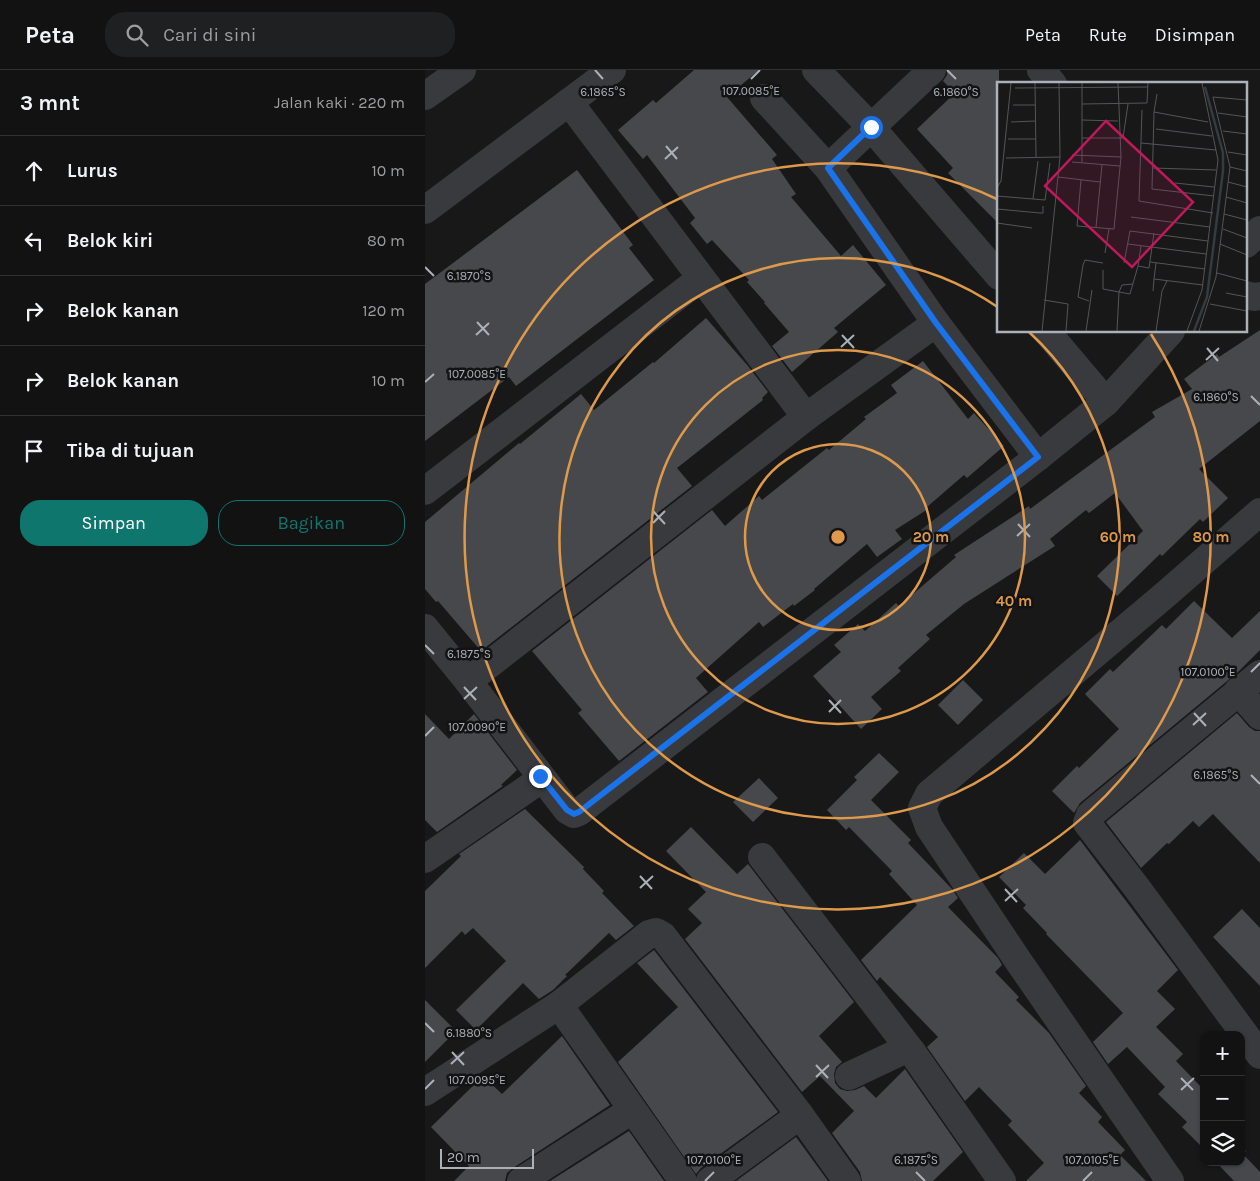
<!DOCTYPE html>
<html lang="id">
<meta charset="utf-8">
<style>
:root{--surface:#121213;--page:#1f2021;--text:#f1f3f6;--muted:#9c9ea0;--line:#313233;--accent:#0f766e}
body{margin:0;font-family:Karla,sans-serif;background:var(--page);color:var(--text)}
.controls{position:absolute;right:15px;bottom:15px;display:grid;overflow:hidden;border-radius:10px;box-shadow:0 1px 4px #0004}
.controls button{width:45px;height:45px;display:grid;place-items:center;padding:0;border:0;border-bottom:1px solid var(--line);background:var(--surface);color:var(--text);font:25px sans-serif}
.scale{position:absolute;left:15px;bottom:12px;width:94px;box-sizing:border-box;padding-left:5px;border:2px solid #abb1b8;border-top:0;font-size:14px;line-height:18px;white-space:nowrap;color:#abb1b8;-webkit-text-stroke:4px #131314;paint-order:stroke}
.stop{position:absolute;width:15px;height:15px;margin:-11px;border:4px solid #1a73e8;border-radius:50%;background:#fff}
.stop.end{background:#1a73e8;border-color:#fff;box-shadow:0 1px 5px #0008}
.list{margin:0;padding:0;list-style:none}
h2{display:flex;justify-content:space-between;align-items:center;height:65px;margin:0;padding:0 20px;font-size:21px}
h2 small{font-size:16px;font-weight:400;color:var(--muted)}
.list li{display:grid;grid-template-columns:32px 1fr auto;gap:15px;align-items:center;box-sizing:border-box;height:70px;padding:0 20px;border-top:1px solid var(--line)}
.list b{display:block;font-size:19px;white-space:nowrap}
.list em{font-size:16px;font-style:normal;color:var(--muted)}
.actions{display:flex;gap:10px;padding:15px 20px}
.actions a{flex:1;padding:11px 0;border:1px solid var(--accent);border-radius:20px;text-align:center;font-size:18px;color:var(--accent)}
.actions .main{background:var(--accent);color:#fff}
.icon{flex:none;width:28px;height:28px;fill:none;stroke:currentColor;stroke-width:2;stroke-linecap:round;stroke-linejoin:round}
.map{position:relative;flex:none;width:835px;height:1111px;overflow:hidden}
header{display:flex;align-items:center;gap:30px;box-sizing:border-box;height:70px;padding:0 25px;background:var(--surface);border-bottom:1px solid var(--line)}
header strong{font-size:24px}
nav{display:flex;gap:28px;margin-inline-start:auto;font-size:18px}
.search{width:350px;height:45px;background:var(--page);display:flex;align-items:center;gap:12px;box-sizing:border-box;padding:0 18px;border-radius:20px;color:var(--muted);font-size:19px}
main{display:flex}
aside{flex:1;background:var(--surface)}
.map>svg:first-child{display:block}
</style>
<header>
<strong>Peta</strong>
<div class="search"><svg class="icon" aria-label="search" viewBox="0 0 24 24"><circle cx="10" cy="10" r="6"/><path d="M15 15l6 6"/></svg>Cari di sini</div>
<nav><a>Peta</a><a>Rute</a><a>Disimpan</a></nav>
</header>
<main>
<aside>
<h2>3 mnt<small>Jalan kaki · 220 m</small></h2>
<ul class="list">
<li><svg class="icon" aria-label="ahead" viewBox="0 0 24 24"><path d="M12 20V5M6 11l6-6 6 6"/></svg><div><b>Lurus</b></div><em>10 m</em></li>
<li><svg class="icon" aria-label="left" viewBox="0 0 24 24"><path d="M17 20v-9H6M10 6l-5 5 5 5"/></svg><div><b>Belok kiri</b></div><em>80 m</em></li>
<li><svg class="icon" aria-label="right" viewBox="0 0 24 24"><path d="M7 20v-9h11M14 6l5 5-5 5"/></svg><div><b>Belok kanan</b></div><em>120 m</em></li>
<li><svg class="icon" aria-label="right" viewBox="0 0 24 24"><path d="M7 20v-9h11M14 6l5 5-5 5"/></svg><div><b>Belok kanan</b></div><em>10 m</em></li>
<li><svg class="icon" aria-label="arrive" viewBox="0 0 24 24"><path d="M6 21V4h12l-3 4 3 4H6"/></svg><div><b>Tiba di tujuan</b></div></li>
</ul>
<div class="actions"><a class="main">Simpan</a><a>Bagikan</a></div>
</aside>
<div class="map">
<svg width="835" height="1111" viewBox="0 0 835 1111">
<rect width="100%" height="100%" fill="#181819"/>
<!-- building -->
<g fill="#47484c">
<polygon points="269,0 334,0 302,27 352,85 347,89 371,124 366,127 416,186 428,175 461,215 409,258 413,262 367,302 347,276 364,262 339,233 340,232 322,212 324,210 287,170 282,174 265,153 270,148 222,85 218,89 193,60 228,30 231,33"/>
<polygon points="522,0 574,0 574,154 523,103 528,98 492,59 530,23 518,11 522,5"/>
<polygon points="152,100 208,175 204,178 229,210 91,316 84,307 0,371 0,214"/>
<polygon points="281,248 323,296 343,322 337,328 338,330 252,398 267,416 56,581 13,531 11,532 0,519 0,452 94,373 95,374 156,324 169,340 228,292 229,293"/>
<polygon points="835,260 835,351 774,399 803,428 778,452 775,449 737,486 735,484 692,526 672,506 718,461 690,423 664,443 661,440 625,469 630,476 539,534 501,565 505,569 473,598 476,601 446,627 457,639 436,659 388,606 416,582 409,575 433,554 440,561 471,533 474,536 531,487 529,485 604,436 605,439 730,347 727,342 767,319 759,309 792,284 794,287"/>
<polygon points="498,291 543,349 549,343 579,376 542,408 539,405 502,437 503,439 470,460 477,469 452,487 442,474 389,519 390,520 369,536 368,534 338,557 334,552 271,608 283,622 194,691 153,643 157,640 107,581 287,440 300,456 334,426 337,430 402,378 404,380 441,349 439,347 472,323 466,315"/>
<polygon points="769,531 807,568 835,541 835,580 813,602 655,733 649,743 627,721 652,696 654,698 694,659 660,624 685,599 688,602 737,555 741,559"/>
<polygon points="538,610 558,630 533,655 513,635"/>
<polygon points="812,643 824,657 830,661 835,661 835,793 788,744 774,757 768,751 744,774 742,773 716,798 681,752"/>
<polygon points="0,644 24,669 49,644 92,700 76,715 78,716 12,762 0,750"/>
<polygon points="454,683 474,702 446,730 486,770 483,773 527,819 533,828 523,837 573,888 577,895 570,902 594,927 591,930 624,963 661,1016 654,1023 677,1047 673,1052 700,1080 695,1085 721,1111 601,1111 619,1093 583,1055 587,1051 554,1017 540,1031 502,977 513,967 455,907 452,911 436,890 492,835 464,804 467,801 424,757 421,760 402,740 432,710 429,707"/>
<polygon points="334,708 353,728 328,752 308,732"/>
<polygon points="100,739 159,797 158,799 179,821 177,823 209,856 191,870 184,863 140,905 142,906 128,920 114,929 98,913 51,960 31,940 81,891 48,858 40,865 37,861 0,898 0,821 36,786 34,784"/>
<polygon points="266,757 312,804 323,794 429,932 394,966 417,992 411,997 409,1004 410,1013 415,1019 422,1021 430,1020 439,1016 451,1028 480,999 538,1082 508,1111 437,1111 435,1102 407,1063 429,1041 395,1006 377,1022 260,869 277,853 263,839 281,822 241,781"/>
<polygon points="655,770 753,900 732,921 750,939 731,957 758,984 751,991 779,1020 779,1079 757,1057 762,1052 733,1024 740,1017 702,977 683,994 668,972 698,943 621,864 622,863 598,838 601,835 574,807 599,783 620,804"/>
<polygon points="817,839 835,858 835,916 788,867"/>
<polygon points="229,880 353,1042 276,1098 271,1104 193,992 253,937 212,893"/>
<polygon points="0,930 31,961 0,992"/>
<polygon points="137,966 185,1035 88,1098 82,1103 80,1111 29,1111 44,1096 6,1057 58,1006 77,1024"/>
<polygon points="204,1061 239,1111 125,1111"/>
<polygon points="371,1067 403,1111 311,1111"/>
<polygon points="816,1077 821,1081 818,1084 835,1102 835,1111 809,1111 791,1092 816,1092"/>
</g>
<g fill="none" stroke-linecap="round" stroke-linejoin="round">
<!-- minor -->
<g stroke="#393a3e" stroke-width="28">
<polyline points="391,0 446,57 574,206"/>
<polyline points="616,0 628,14"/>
<polyline points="0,26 37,0"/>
<polyline points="339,28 403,98 511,253 613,387"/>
<polyline points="144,32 381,347"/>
<polyline points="403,98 507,0"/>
<polyline points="821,174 835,160"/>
<polyline points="821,225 829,227 835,226"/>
<polyline points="621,261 681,332"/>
<polyline points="0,421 275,209"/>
<polyline points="0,558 43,611 142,740 149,744 154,742 613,387 681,332 746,261"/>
<polyline points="835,604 665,745 662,753 712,818 835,985"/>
<polyline points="43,611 381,347 511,253"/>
<polyline points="813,621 835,646"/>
<polyline points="337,787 487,982 577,1111"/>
<polyline points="0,789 109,714 115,706"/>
<polyline points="134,935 258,1111"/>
<polyline points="424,1006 481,979 487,982"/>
<polyline points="0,1022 134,935 224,864 231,862 238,866 375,1045 422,1111"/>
<polyline points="96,1111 207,1040"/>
<polyline points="285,1111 375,1045"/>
<polyline points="745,1111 594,892 504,757 497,738 504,724 741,524 835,442"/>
</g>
<!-- tertiary -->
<polyline stroke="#393a3e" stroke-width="28" points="0,140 187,0"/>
</g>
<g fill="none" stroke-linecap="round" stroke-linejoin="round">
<!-- route -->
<polyline stroke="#1a73e8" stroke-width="6" points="115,706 142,740 149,744 154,742 613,387 511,253 403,98 446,57"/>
</g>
<!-- ticks -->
<path fill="none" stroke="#abb1b8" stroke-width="2" d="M170 0 178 9M522 0 531 9M326 9 335 0M241 76 252 89M240 89 253 77M0 197 9 206M52 252 64 265M51 265 64 253M417 265 429 278M416 277 429 265M782 278 793 291M781 290 794 278M0 312 9 304M826 326 835 335M228 441 240 454M228 453 240 441M593 454 605 467M592 466 605 454M0 575 9 584M826 602 835 593M39 617 51 630M39 629 52 617M404 630 416 643M404 642 416 630M769 643 781 656M768 655 781 643M0 666 9 657M826 705 835 714M215 806 227 819M215 818 228 806M580 819 592 832M580 831 593 819M0 953 9 962M27 982 39 995M26 994 39 982M391 995 403 1008M391 1007 404 995M756 1008 768 1020M0 1019 9 1010M756 1020 769 1008M491 1102 500 1111M280 1111 289 1102M658 1111 667 1102"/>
<!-- distance rings -->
<g fill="none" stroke="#de9a4a" stroke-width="2.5">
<circle cx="413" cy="467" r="93"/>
<circle cx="413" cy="467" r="187"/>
<path d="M604 262A280 280 0 1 1 574 238"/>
<path d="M726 264A373 373 0 1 1 574 130"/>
</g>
<!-- overview -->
<g transform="translate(572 12)">
<rect width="250" height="250" fill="#181819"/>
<path fill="none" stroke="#323c41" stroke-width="2.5" d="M197 249 210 215 226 89V71L208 5"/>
<path fill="none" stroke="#535559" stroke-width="1" d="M38 1 39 75M85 1V80M18 6 151 5M160 12 157 30 211 40M85 22 150 21 151 1M16 23H39M145 28 142 119 216 131M157 30 155 107 217 114M221 31 250 35M85 38 121 39M14 40 39 39M159 47 215 54M226 49 250 52M85 56H126L131 22M11 57H39M144 61 219 68M231 70 250 73M75 73 124 75M9 76 63 75M75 80 123 84M233 85 250 89M156 86 219 88M61 95 103 100M84 98 80 144 117 147 124 75 121 1M231 100 250 105M178 101 217 105M0 106 4 99 14 1M0 114 48 118 53 81M229 115 250 121M36 117 41 79M0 127 43 131H46V124M227 132 250 138M134 135 213 145M0 141 35 146M99 145 105 83M226 147 250 156M131 162 209 172M223 162 250 173M144 164 141 184 152 186 157 151M108 171 112 147M153 180 208 187M127 181 133 149 211 159M106 188V207L133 212 141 184M220 191 250 199M157 197 159 181M156 209 157 197 206 203M229 211 250 215M47 218 71 222 69 249M92 219 81 215 86 183 88 178 106 181M213 222 250 229M45 249 63 75 62 1M89 249 95 208M120 249 122 210 125 203 136 202M159 249 165 209 170 199M190 249 205 208 221 78 205 1M202 249 219 195 233 85 216 15 250 18"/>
<path fill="#c2185b" fill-opacity="0.15" stroke="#c2185b" stroke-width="2.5" d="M109 39 196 120 135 185 48 104Z"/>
<rect width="250" height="250" fill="none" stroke="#abb1b8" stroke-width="2.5"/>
</g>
<g font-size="12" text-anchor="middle" fill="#abb1b8" stroke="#131314" stroke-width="5" stroke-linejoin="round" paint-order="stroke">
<text x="326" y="25">107.0085°E</text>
<text x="178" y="26">6.1865°S</text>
<text x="531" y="26">6.1860°S</text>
<text x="44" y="210">6.1870°S</text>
<text x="52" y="308">107.0085°E</text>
<text x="791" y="331">6.1860°S</text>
<text x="44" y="588">6.1875°S</text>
<text x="783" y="606">107.0100°E</text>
<text x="52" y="661">107.0090°E</text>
<text x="791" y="709">6.1865°S</text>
<text x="44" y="967">6.1880°S</text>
<text x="52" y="1014">107.0095°E</text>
<text x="491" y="1094">6.1875°S</text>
<text x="289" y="1094">107.0100°E</text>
<text x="667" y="1094">107.0105°E</text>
</g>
<circle cx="413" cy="467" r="8" fill="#de9a4a" stroke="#131314" stroke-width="2.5"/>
<g font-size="15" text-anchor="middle" font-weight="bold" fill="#de9a4a" stroke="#131314" stroke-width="5" stroke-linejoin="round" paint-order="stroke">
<text x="506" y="472">20 m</text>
<text x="693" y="472">60 m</text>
<text x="786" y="472">80 m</text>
<text x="589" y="536">40 m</text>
</g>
</svg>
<div class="controls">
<button>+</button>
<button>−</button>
<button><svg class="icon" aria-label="layers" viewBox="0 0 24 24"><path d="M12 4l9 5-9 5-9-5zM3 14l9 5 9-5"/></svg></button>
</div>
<div class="scale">20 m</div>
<div class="stop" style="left:446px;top:57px"></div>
<div class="stop end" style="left:115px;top:706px"></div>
</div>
</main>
